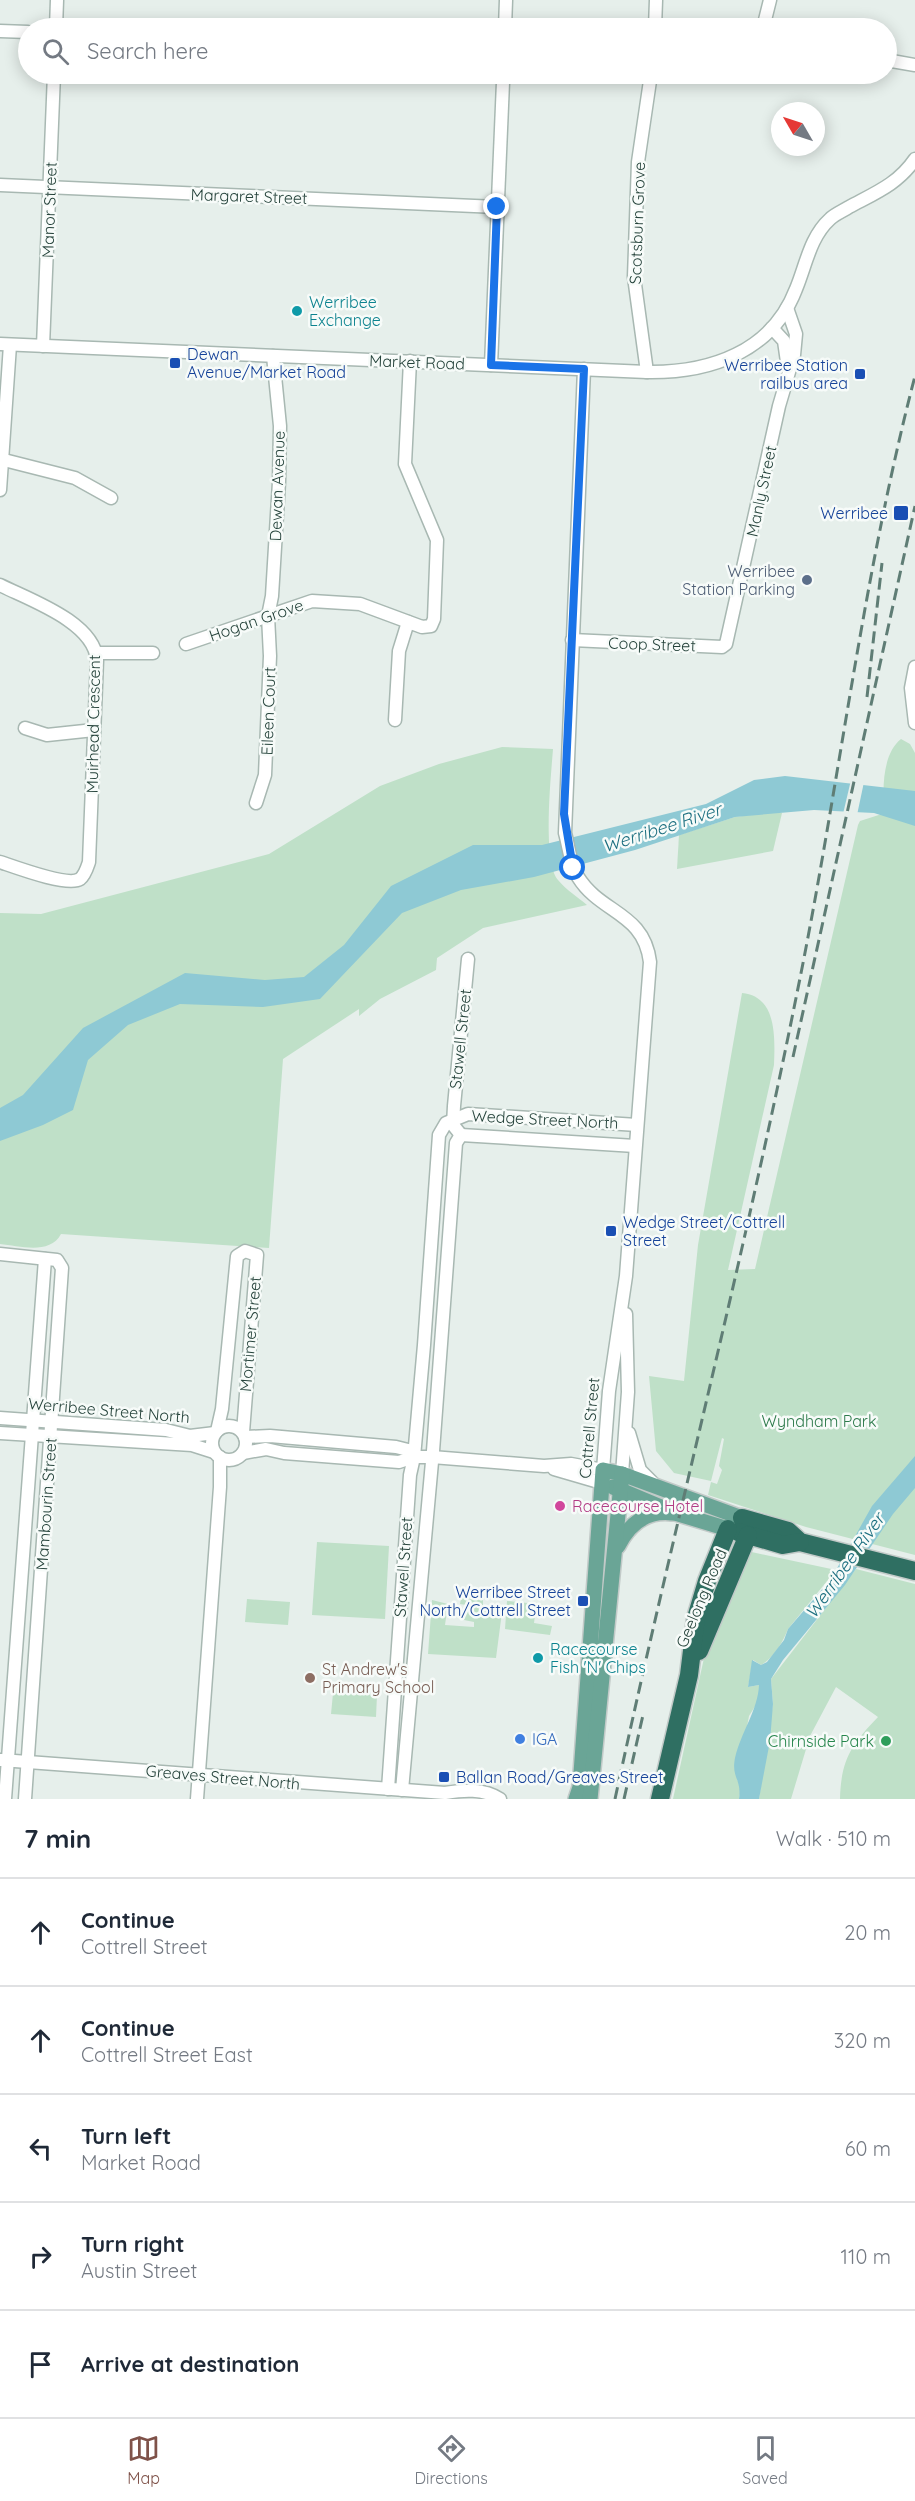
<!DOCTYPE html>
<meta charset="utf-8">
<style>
:root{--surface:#fff;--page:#f6f6f7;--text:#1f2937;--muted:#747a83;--line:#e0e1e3;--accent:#7f5249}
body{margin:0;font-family:Quicksand,sans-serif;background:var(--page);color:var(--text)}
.compass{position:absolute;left:771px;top:102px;width:54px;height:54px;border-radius:50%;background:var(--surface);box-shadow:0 3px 15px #0003;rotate:309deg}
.stop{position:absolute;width:18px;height:18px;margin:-14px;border:4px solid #1a73e8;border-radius:50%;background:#fff}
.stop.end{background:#1a73e8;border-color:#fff;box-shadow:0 2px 6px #0008}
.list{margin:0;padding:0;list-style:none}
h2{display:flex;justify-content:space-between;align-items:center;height:78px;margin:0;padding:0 24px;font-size:26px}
h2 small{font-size:20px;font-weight:400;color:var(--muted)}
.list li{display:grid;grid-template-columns:39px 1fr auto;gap:18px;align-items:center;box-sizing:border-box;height:108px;padding:0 24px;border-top:2px solid var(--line)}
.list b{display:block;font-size:22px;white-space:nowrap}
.list p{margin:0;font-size:20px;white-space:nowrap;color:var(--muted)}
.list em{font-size:20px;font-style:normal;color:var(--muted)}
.icon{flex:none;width:33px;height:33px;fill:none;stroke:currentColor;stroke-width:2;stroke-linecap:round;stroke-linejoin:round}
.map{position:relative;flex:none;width:915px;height:1799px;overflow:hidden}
.search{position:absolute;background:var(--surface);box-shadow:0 3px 15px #0003;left:18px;right:18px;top:18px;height:66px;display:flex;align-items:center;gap:15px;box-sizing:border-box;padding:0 21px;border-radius:33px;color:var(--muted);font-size:22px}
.sheet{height:618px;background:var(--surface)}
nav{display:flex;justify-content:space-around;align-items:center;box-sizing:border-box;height:84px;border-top:2px solid var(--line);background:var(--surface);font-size:16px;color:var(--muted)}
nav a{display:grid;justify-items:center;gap:3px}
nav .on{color:var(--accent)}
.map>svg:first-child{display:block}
</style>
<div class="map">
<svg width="915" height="1799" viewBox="0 0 915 1799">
<rect width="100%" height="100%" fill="#e6efeb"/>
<!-- green -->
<g fill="#bfe0c8">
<path d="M901 739 910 744 915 753V1555L806 1527 708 1495 711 1482 717 1484 722 1470 719 1466 724 1439 722 1438 711 1481 674 1473 656 1451 649 1376 684 1381 698 1245 742 993C777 996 775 1038 774 1065L728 1270 755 1269 858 825 860 821 885 813C882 791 882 754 901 739Z"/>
<path d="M502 747 553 749C551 776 542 861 558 880 566 890 578 897 587 905L483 928 437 958 436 970 380 999 359 1016V1009L283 1059 269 1248 61 1234C50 1255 20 1246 0 1244V913L41 914 269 854 380 786 439 764Z"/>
<polygon points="773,812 782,813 773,851 677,869 679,835 735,817"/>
<polygon points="317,1542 389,1546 385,1619 312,1615"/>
<path d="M747 1551 836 1570 788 1629C783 1642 774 1658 761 1665L753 1660 748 1687 759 1685V1700L749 1716 737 1779 741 1788 739 1799H673L704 1658Z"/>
<path d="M856 1569 915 1584V1799H840C841 1760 851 1745 878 1717L836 1687 810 1736 791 1799H759L773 1704 771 1679Z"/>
<polygon points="461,1598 483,1600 483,1611 502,1612 496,1658 428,1654 432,1600 448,1604 445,1625 474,1627 474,1622 464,1620 466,1605 460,1604"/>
<polygon points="247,1599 290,1602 288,1625 245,1622"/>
<polygon points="507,1601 557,1606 556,1609 536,1608 534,1623 552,1626 550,1635 505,1629"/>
<polygon points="334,1683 349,1685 348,1693 377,1695 376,1717 331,1714"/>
</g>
<!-- water -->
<g fill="#8ec9d4">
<polygon points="785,776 915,791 915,826 874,813 814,810 735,817 635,850 534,877 461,890 402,913 320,999 263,1007 180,1004 128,1025 88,1060 73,1110 43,1125 0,1141 0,1108 23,1095 83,1028 185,973 265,980 304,977 344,945 391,886 473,845 542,845 706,804 754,780"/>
<path d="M915 1456V1488L893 1514 845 1585 783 1660 771 1679 773 1704 770 1741 759 1799H739C742 1779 731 1778 735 1758 741 1732 758 1710 759 1685L748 1687 752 1660 761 1665 767 1662 784 1640 788 1629 831 1579 872 1506Z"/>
</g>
<!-- pier -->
<polygon fill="#e6efeb" points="851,780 864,782 857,815 843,814"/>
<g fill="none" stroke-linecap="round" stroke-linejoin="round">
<!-- minor casing -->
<g stroke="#a8b8b2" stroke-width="15">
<g id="minor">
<polyline points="56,28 57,0"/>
<polyline points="505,28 506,0"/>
<polyline points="655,28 656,0"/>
<polyline points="763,28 770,0"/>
<polyline points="0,31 28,32"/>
<polyline points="886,60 915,65"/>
<polyline points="0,185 497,207"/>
<polyline points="772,328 784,341 787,362"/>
<path d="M0 344 647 372C710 373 772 352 796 289 806 265 810 237 830 219 835 214 843 211 849 207 875 193 898 184 915 159"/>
<polyline points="43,346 54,74"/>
<polyline points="491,365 503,82"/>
<polyline points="647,372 634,277 638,162 651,74"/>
<polyline points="4,460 75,478 111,498"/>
<polyline points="0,490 10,345"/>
<path d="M0 585C30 600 94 622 97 660L89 862C87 868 85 875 80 879 68 887 15 867 0 862"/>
<polyline points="572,640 722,647 726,644 779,406 794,355 796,334 787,308"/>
<polyline points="186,644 312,601 360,604 422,627 431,626 434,619 437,540 405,464 410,361"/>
<polyline points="97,653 153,653"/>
<polyline points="915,667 911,688 915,723"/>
<polyline points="395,720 399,651 408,622"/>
<polyline points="25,728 47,735 94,730"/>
<polyline points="256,803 265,775 270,656 268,616 272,596 279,482 280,426 273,356"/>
<polyline points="461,1135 453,1125 454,1106 468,959"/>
<polyline points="461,1135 635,1146"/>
<polyline points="0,1254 57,1260 62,1268 25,1799"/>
<polyline points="0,1418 166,1430 190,1436 215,1433"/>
<circle cx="229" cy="1443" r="17"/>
<polyline points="217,1431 222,1409 237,1256 245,1251 257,1255 243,1432"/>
<polyline points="0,1433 192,1445 214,1452"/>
<polyline points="629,1433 640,1470 653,1483"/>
<polyline points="245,1437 270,1436 396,1447 408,1450 414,1457"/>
<path d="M243 1453 266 1449 284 1453 399 1462 414 1457H432L544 1466 571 1464 603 1470 609 1391 626 1276 650 962C644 912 601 914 578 877 570 865 569 847 565 833L584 369"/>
<polyline points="554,1469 602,1483"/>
<polyline points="622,1474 628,1392 626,1314"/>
<path d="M1 1760 445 1793C463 1790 483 1788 500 1799"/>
<polyline points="388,1789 410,1475 414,1457 424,1345 439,1135 446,1123 468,1114 637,1125"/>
<polyline points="402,1790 433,1451 456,1143 461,1135"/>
<polyline points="5,1799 45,1259"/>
<polyline points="197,1799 220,1487 220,1457"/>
</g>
</g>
<!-- major casing -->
<g stroke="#c2cac8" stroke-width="18">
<g id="major">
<polyline points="613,1487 675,1513 728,1529"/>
<path d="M618 1546C629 1524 647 1510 672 1513"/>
<polyline points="576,1799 580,1787 603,1470 622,1474 742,1518"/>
<polyline points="590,1799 622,1474"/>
</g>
</g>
<!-- highway casing -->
<g stroke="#c2cac8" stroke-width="21">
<g id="highway">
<polyline points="742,1518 788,1531 800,1542 915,1571"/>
<polyline points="738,1532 783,1545 800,1542"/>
<polyline points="699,1651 748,1535"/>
<polyline points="660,1799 689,1675 696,1618 707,1581 728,1529"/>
</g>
</g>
<!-- minor -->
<use href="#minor" stroke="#fff" stroke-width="12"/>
<!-- major -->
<use href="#major" stroke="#6aa596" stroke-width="15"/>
<!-- highway -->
<use href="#highway" stroke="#2f6f62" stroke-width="18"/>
<!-- rail -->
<g stroke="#5f7d75" stroke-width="3" stroke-dasharray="12 6" stroke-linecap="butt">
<polyline points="867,697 882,563"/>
<polyline points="793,1057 915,506"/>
<path d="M615 1799C673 1530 743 1263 797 993 839 788 862 579 915 376"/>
<polyline points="624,1799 643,1715"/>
</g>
</g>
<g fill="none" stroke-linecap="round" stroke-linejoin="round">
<!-- route -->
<polyline stroke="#1a73e8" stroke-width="8" points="497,207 491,365 584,369 564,814 573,868"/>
</g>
<!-- markers -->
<g fill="#0f9aa8" stroke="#f7fbf9" stroke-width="2">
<circle cx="297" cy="311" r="6"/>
<circle cx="538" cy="1658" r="6"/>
</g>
<g fill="#1a4fb4" stroke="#f7fbf9" stroke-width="2">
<rect x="169" y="357" width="12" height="12" rx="3"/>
<rect x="854" y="368" width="12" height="12" rx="3"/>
<rect x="893" y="505" width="16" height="16" rx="3"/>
<rect x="605" y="1225" width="12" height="12" rx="3"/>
<rect x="577" y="1595" width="12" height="12" rx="3"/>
<rect x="438" y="1771" width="12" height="12" rx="3"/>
</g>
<circle fill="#5c6f8a" stroke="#f7fbf9" stroke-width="2" cx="807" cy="580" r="6"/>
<circle fill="#d1479c" stroke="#f7fbf9" stroke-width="2" cx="560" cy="1506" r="6"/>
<circle fill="#8d6e63" stroke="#f7fbf9" stroke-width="2" cx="310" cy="1678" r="6"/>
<circle fill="#3f7fe0" stroke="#f7fbf9" stroke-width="2" cx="520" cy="1739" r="6"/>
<circle fill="#2e9e5b" stroke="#f7fbf9" stroke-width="2" cx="886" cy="1741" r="6"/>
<g text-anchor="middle" stroke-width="5" stroke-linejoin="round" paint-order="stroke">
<!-- street labels -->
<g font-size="16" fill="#24423a" stroke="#f7fbf9">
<text transform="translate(249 196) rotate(2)" y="6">Margaret Street</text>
<text transform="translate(49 210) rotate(-88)" y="6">Manor Street</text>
<text transform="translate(637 223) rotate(-88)" y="6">Scotsburn Grove</text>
<text transform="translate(417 362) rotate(2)" y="6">Market Road</text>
<text transform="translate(277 486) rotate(-88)" y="6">Dewan Avenue</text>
<text transform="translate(761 491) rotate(-78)" y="6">Manly Street</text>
<text transform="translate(256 620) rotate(-19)" y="6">Hogan Grove</text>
<text transform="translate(652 644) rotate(2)" y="6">Coop Street</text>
<text transform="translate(268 711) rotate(-88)" y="6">Eileen Court</text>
<text transform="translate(93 724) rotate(-89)" y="6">Muirhead Crescent</text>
<text transform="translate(460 1039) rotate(-84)" y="6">Stawell Street</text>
<text transform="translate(545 1119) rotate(3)" y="6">Wedge Street North</text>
<text transform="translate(250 1334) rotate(-85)" y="6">Mortimer Street</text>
<text transform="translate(109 1410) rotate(5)" y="6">Werribee Street North</text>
<text transform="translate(589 1428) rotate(-85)" y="6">Cottrell Street</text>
<text transform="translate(46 1504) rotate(-86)" y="6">Mambourin Street</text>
<text transform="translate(403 1567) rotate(-86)" y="6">Stawell Street</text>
<text transform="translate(701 1598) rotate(-67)" y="6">Geelong Road</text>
<text transform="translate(223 1777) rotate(5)" y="6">Greaves Street North</text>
</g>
<!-- culture labels -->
<g font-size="16" fill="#0d838f" stroke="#f7fbf9" text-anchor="start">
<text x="309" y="308">Werribee<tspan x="309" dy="18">Exchange</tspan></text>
<text x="550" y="1655">Racecourse<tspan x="550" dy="18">Fish 'N' Chips</tspan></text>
</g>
<!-- transit labels -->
<g font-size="16" fill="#164399" stroke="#f7fbf9" text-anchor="start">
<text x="187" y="360">Dewan<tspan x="187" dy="18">Avenue/Market Road</tspan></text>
<text x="848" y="371" text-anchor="end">Werribee Station<tspan x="848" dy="18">railbus area</tspan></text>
<text x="888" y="519" text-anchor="end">Werribee</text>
<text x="623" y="1228">Wedge Street/Cottrell<tspan x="623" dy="18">Street</tspan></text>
<text x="571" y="1598" text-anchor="end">Werribee Street<tspan x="571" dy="18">North/Cottrell Street</tspan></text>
<text x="456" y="1783">Ballan Road/Greaves Street</text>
</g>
<!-- service labels -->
<g font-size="16" fill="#4e5e75" stroke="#f7fbf9" text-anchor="end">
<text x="795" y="577">Werribee<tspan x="795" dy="18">Station Parking</tspan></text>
</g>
<!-- park labels -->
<g font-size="16" fill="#2d7a4b" stroke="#f7fbf9">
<text x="819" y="1427">Wyndham Park</text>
</g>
<!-- hotel labels -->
<g font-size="16" fill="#b23c85" stroke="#f7fbf9" text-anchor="start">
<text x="572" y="1512">Racecourse Hotel</text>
</g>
<!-- education labels -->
<g font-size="16" fill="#785e54" stroke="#f7fbf9" text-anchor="start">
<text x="322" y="1675">St Andrew's<tspan x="322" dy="18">Primary School</tspan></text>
</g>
<!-- shop labels -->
<g font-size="16" fill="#366cbe" stroke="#f7fbf9" text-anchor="start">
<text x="532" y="1745">IGA</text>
</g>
<!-- leisure labels -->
<g font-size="16" fill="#27864d" stroke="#f7fbf9" text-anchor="end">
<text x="874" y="1747">Chirnside Park</text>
</g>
<!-- water labels -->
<g font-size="18" font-style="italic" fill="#1c6f80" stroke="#f7fbf9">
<text transform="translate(662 828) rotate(-18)" y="6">Werribee River</text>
<text transform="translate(845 1566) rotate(-55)" y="6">Werribee River</text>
</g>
</g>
</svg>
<svg class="compass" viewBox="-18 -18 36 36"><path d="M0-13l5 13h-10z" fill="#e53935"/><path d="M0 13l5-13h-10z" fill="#747a83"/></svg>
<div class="stop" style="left:573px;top:868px"></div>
<div class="stop end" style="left:497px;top:207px"></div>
<div class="search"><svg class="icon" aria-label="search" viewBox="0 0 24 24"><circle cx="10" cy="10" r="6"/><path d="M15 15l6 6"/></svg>Search here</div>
</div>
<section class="sheet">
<h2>7 min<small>Walk · 510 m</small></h2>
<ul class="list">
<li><svg class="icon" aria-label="ahead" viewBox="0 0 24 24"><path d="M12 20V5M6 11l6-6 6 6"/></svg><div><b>Continue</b><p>Cottrell Street</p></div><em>20 m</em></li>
<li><svg class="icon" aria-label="ahead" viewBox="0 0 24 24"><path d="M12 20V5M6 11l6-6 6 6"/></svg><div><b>Continue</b><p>Cottrell Street East</p></div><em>320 m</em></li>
<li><svg class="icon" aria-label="left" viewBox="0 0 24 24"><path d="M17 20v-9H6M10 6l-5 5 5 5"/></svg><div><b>Turn left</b><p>Market Road</p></div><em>60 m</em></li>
<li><svg class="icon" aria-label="right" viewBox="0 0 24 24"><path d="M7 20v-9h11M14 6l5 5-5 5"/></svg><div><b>Turn right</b><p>Austin Street</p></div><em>110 m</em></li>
<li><svg class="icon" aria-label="arrive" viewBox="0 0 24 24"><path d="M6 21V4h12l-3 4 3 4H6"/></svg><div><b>Arrive at destination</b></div></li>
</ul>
</section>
<nav>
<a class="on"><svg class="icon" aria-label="map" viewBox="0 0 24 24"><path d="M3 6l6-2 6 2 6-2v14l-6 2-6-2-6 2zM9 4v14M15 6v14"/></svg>Map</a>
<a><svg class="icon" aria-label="directions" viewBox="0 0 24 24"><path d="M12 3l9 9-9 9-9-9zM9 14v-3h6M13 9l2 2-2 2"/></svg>Directions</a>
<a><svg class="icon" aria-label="saved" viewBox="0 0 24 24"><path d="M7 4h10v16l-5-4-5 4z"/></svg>Saved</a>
</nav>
